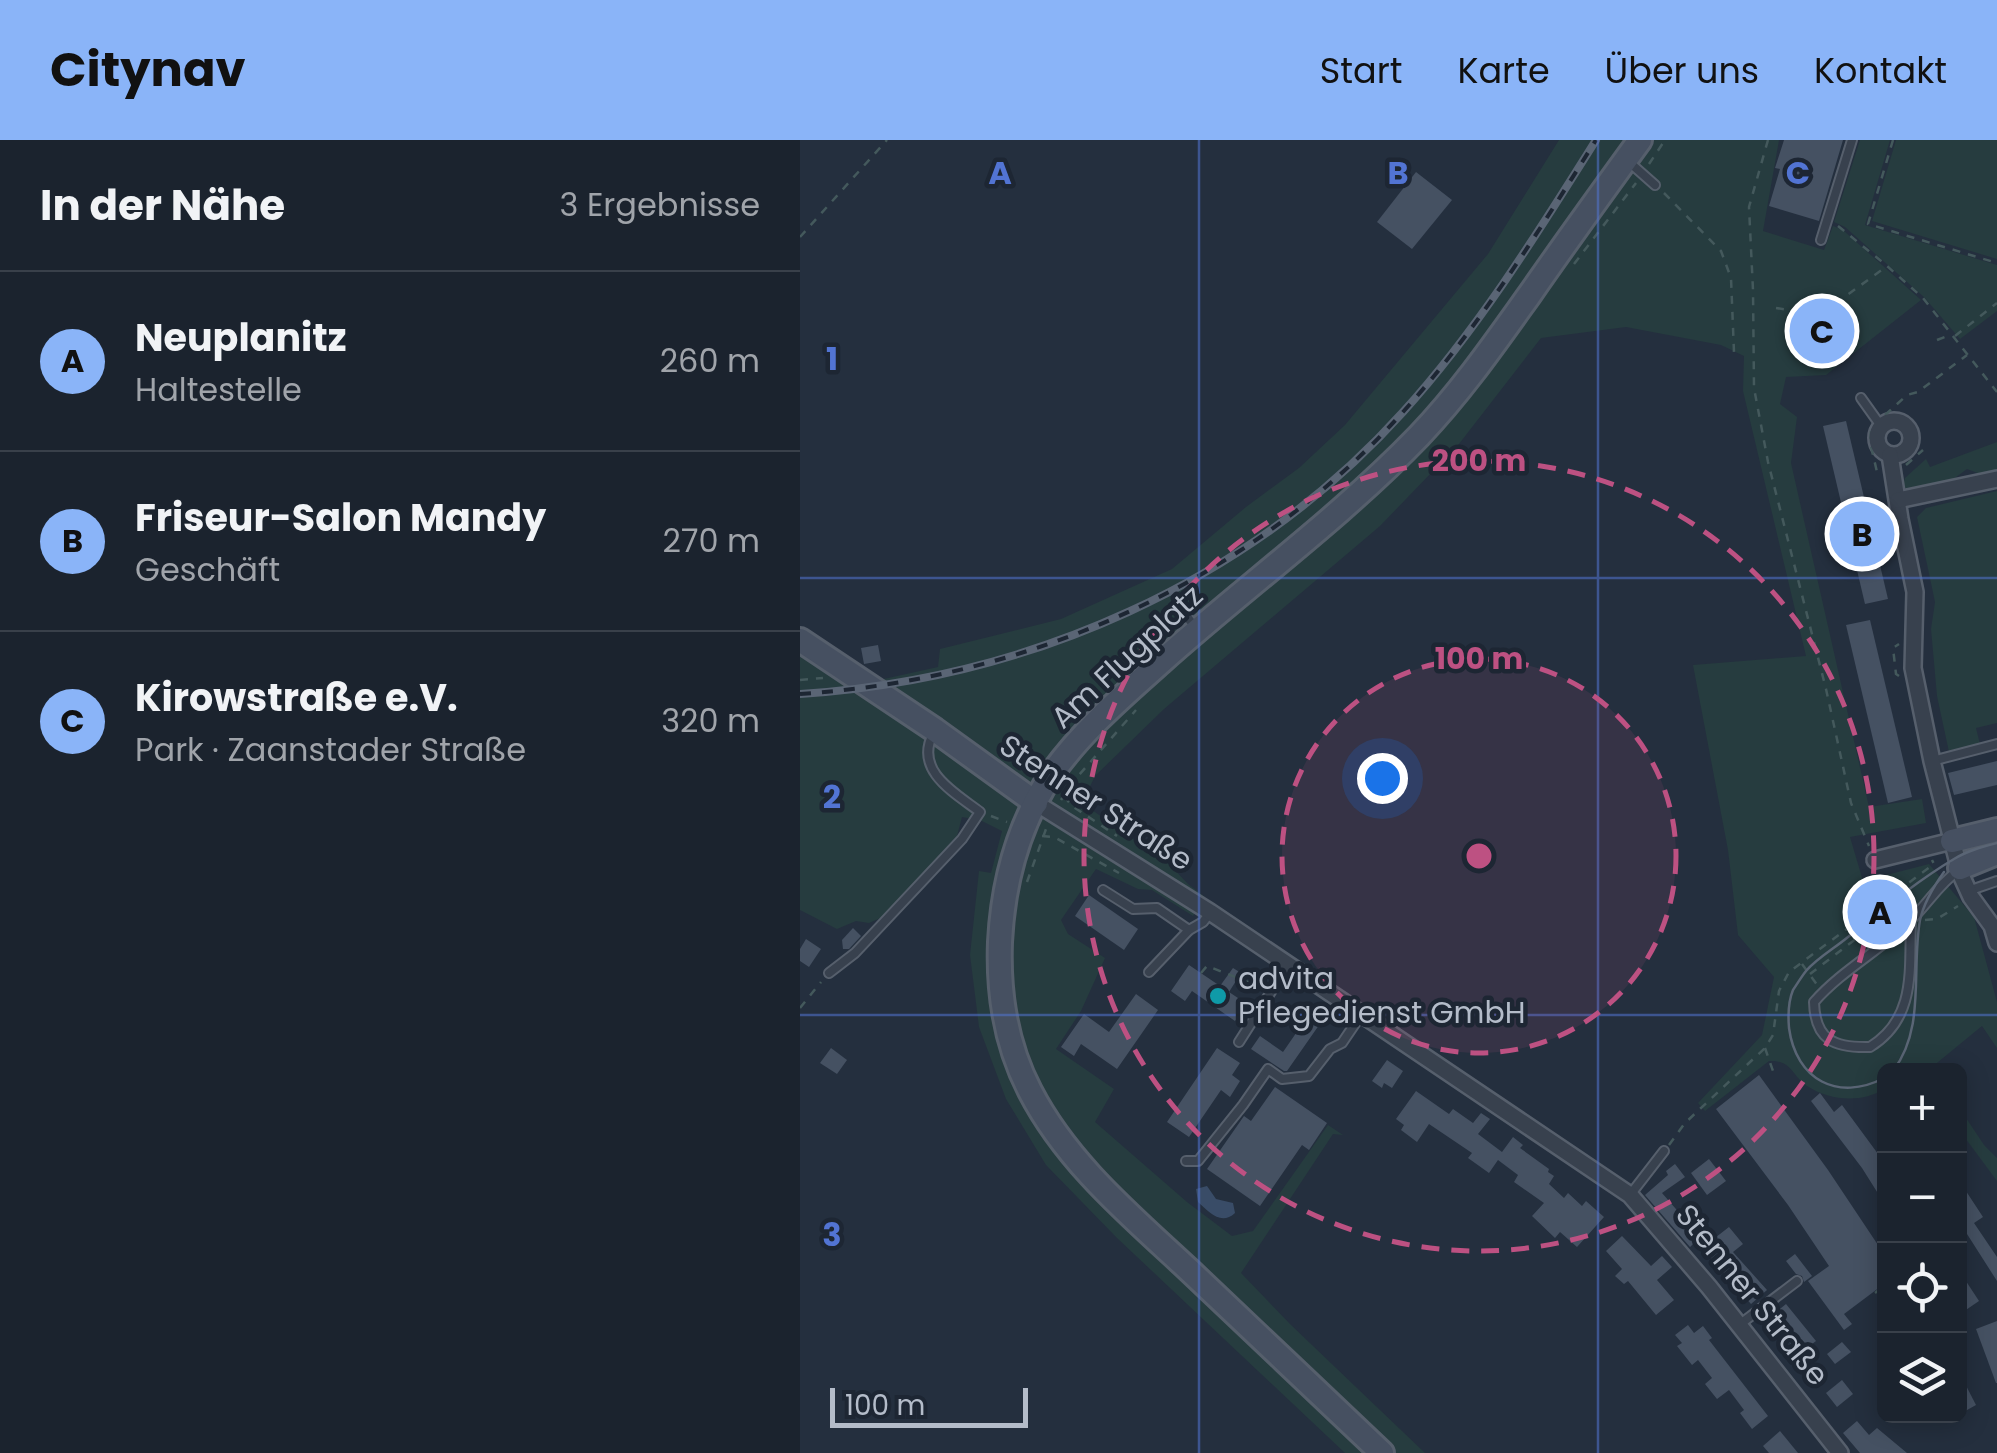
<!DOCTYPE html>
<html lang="de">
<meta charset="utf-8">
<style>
:root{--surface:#1b232e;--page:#282f3a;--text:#f1f3f6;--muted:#a0a4aa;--line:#39404a;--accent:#8ab4f8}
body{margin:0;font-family:Poppins,sans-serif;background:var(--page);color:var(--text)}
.controls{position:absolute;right:30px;bottom:30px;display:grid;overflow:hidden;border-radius:15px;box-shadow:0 5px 25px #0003}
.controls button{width:90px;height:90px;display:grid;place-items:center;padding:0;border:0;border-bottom:2px solid var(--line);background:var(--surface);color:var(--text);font:50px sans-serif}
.scale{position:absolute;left:30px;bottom:25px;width:198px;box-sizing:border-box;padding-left:10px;border:5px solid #b4bcc9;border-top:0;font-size:28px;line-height:35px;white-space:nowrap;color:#b4bcc9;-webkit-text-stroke:8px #1d2633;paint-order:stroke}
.you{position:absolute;left:582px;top:638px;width:35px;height:35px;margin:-25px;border:8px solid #fff;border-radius:50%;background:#1a73e8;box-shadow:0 0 0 15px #1a73e833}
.badge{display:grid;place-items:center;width:65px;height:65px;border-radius:50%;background:var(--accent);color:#111;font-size:32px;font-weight:700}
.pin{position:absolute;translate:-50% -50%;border:5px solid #fff;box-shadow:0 2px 10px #0006}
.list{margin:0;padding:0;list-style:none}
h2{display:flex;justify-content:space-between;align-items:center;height:130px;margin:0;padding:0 40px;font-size:42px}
h2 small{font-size:32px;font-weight:400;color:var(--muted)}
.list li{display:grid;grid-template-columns:65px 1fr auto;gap:30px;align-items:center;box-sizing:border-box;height:180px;padding:0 40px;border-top:2px solid var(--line)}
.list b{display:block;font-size:38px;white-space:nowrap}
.list p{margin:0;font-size:32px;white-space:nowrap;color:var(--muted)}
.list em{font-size:32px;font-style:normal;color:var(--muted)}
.icon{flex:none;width:55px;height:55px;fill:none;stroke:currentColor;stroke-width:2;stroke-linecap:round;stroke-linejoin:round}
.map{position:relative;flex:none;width:1197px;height:1313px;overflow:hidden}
header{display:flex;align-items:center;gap:60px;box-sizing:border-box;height:140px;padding:0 50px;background:var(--accent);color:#111}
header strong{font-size:48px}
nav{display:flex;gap:55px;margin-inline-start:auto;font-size:35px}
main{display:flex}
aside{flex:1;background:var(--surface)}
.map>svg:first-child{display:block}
</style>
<header>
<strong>Citynav</strong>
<nav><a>Start</a><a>Karte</a><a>Über uns</a><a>Kontakt</a></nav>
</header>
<main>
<aside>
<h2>In der Nähe<small>3 Ergebnisse</small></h2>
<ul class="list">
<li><span class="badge">A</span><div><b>Neuplanitz</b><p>Haltestelle</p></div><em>260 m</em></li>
<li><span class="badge">B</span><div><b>Friseur-Salon Mandy</b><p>Geschäft</p></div><em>270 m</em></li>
<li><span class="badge">C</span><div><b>Kirowstraße e.V.</b><p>Park · Zaanstader Straße</p></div><em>320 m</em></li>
</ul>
</aside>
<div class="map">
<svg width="1197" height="1313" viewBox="0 0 1197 1313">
<rect width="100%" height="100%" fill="#242f3e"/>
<!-- green -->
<g fill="#263c3f">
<path d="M759 0H979L963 91 1024 110 1033 86 1043 90 1121 160 1026 235 986 237 980 264 997 277 991 323 1069 667 1122 659 1126 683 1050 697 1063 741 1129 724 1174 777 1197 862V908L1182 886 1132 927 1133 930 1084 931V949C1062 963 1030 961 1007 946 991 935 992 920 969 921L905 971 898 963 962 895 974 837 938 795 928 710 893 525 1006 516 943 251 944 216 921 205 826 187 741 198 659 304 580 386 364 569 295 636 282 663 369 724 388 744 405 757 393 776 352 750 338 749 296 729 261 780 268 794 305 818 281 871 256 909 314 949 295 982 387 1062 432 1096 453 1091 528 985 543 995 533 994 441 1133 490 1184 625 1313H545L317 1098 246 1025 206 959 179 887 170 815 179 731 191 733 202 691 180 680 162 677 157 696 85 776 69 783 56 781 37 789 0 770V512L52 546 138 527 140 509 261 479 372 429 446 367 499 328 545 285 688 114Z"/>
<polygon points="1060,0 1090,0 1065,85 1197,125 1197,171 1160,199 1124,157 1045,87 1034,82"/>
<polygon points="1096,0 1197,0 1197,119 1072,81"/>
<polygon points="1197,302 1197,331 1183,335 1167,329 1152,340 1102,349 1105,338 1126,319 1130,327"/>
<polygon points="1197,351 1197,583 1176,588 1180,604 1149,612 1137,556 1131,489 1135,462 1117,377 1126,368"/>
<polygon points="1160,969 1184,1005 1197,1018 1197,1041 1160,991"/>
</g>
<!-- water -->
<path fill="#394c67" d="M407 1046 416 1059 433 1063 435 1073C421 1086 409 1072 398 1062L396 1049Z"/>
<!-- building -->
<g fill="#455162">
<polygon points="984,0 1043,0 1019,81 969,66 980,29 975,28"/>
<polygon points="616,32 652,60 612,109 577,82"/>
<polygon points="1046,281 1088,459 1065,464 1023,286"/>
<polygon points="1070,480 1112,657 1088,663 1046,485"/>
<polygon points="78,505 81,521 64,524 61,508"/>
<polygon points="1197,621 1197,645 1154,655 1148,633"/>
<polygon points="289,755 338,789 324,810 275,776"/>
<polygon points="53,788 61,796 49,809 43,809 42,800"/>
<polygon points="6,799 21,809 9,827 0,821 0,809"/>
<polygon points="389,825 420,846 433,828 441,833 429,852 447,864 435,881 392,851 385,861 371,851"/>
<polygon points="336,854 358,870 317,929 281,904 274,916 261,907 284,874 309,892"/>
<polygon points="512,870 524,878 487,931 484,931 451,909 460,896 483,912"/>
<polygon points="31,908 47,920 37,934 20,923"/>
<polygon points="417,908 440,923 432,935 440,941 430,957 421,950 389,997 367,982"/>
<polygon points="587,920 603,931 592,948 584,943 582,948 572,941"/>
<polygon points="959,935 1028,1030 1084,1114 1084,1144 1044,1174 1052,1184 1044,1190 1008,1141 1029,1126 988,1065 916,969"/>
<polygon points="475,947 527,983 509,1010 502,1005 460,1066 407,1029 444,976 451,981"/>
<polygon points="616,951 649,974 653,969 673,983 681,973 690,979 678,994 702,1012 713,997 723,1005 720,1008 749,1029 748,1032 754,1036 749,1044 764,1058 768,1053 782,1066 786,1061 804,1077 777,1107 760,1092 755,1098 732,1076 744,1063 714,1042 718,1035 698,1020 689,1033 668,1018 672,1013 629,984 617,1002 601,990 604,985 596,979"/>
<polygon points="1020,953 1034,972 1042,965 1084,1022 1084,1063 1062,1028 1011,961"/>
<polygon points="909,1019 926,1041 907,1055 891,1033"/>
<polygon points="875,1024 885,1037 862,1053 882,1076 884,1075 889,1080 892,1078 911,1101 929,1087 943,1104 933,1112 967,1150 951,1164 896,1101 890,1107 845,1055 868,1035 866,1031"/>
<polygon points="1160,1042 1183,1077 1174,1083 1197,1117 1197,1141 1160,1083"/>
<polygon points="822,1096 851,1126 862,1116 872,1127 857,1140 874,1160 856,1175 828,1141 824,1144 815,1136 822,1129 806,1111"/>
<polygon points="995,1114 1012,1136 1004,1142 1002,1136 996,1134 986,1121"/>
<polygon points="1160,1132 1179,1161 1160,1174"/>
<polygon points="986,1164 1016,1201 999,1214 969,1178"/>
<polygon points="1197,1181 1197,1243 1196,1243 1176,1189"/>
<polygon points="888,1185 894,1193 903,1186 912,1198 909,1200 968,1276 952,1289 940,1273 944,1270 929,1250 917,1259 905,1244 912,1238 898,1220 892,1225 877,1206 882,1203 875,1195"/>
<polygon points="1042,1202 1051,1212 1035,1224 1027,1214"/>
<polygon points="1160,1234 1176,1265 1160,1274"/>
<polygon points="1042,1240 1053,1254 1037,1267 1026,1253"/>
<polygon points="1057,1281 1069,1295 1077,1288 1107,1313 1060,1313 1043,1293"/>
<polygon points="980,1291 998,1313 969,1313 963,1306"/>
</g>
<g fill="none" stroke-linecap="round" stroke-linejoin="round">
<!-- lane casing -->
<g stroke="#565f6c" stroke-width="12">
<g id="lane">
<polyline points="829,22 855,45"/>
<polyline points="1021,100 1052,0"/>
<polyline points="1061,258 1081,286"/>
<polyline points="382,470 394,486"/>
<polyline points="1132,621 1197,604"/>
<polyline points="303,750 333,769 357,768 389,790"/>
<polyline points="1168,751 1197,741"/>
<path d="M1111 780C1109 829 1117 878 1070 907 1034 908 1015 900 1014 862 1042 830 1081 810 1111 780 1129 762 1138 745 1160 729"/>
<polyline points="349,832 389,790 403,782 410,773"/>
<path d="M29 833 55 813 162 699 180 672C155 653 114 631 133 594"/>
<polyline points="439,902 488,825"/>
<polyline points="386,1021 398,1021 443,965 468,929 482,939 509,936 530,909 542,903 561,875"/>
<polyline points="830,1055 864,1011"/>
<polyline points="939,1185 997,1141"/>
</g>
</g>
<!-- street casing -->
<g stroke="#565f6c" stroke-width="20">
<g id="street">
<circle cx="1094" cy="298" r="17"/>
<polyline points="1090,315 1100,379 1115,452 1113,528 1132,621 1161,735 1171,757 1192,786 1197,803"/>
<polyline points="1098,360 1197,339"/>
<polyline points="236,663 410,772 830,1055 909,1147 1040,1313"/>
<polyline points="1075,720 1152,701"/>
</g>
</g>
<!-- secondary casing -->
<g stroke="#565f6c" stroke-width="28">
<g id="secondary">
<polyline points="0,500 135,590 236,663"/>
<polyline points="1152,701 1197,690"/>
<polyline points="1160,728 1197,713"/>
<path d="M582 1313C518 1252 453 1191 389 1130 331 1076 267 1023 230 951 206 905 198 854 200 802 203 742 219 683 253 632 283 590 323 556 361 522 446 446 540 378 619 296 661 252 695 203 730 154 766 102 803 51 840 0"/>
</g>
</g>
<!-- path -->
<g stroke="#44595c" stroke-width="2.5" stroke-dasharray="8 8" stroke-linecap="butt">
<polyline points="968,0 949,67 953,150 954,248 968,322 1026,549 1051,663 1069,706"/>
<polyline points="1093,0 1068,84 1197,123"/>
<polyline points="849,24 865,0"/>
<polyline points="864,53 921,111 931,138 934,212"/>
<polyline points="1038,86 1086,125"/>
<polyline points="0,97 87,0"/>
<polyline points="774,124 836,43"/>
<polyline points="976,168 1020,175 1087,126 1123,158 1197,252"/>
<polyline points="1155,196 1197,163"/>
<polyline points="1137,200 1150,195"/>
<polyline points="1085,275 1107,255 1118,252 1167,215"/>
<polyline points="1071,291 1070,302 1077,332"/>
<polyline points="1106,325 1123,310"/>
<polyline points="1099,536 1096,534 1093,508 1099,504"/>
<polyline points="0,540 23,538"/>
<polyline points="264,656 272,666 317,696"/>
<polyline points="261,660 272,643 336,570"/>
<polyline points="191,676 207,682"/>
<polyline points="242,696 254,697 319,733"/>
<polyline points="227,742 246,689"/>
<polyline points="1083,762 1096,778"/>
<polyline points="1125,780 1137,779 1158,766"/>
<polyline points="1002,824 1018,846"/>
<polyline points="401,833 407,826 461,847"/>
<polyline points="1010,834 1091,772"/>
<polyline points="0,868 21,842"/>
<polyline points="965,908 973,931"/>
<polyline points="1160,958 1168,951"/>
<polyline points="869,1005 885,983 965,908 973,895 979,851 989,832 1134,724 1132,720"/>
<polyline points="1075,1153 1084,1146"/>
</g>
<!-- lane -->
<use href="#lane" stroke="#38414e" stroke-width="8"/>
<!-- street -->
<use href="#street" stroke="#38414e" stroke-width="15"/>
<!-- secondary -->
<use href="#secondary" stroke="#465061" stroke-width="22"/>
<!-- tram -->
<g stroke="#5a6575" stroke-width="2.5">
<path d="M1093 931C1126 888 1111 830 1120 780 1124 762 1134 746 1144 732"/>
<path d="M1084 938C1038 962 996 940 989 888 988 876 988 862 993 850 997 844 1002 836 1006 831 1017 818 1035 808 1048 797 1082 770 1117 741 1154 719 1167 711 1182 707 1197 703"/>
</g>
<!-- rail casing -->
<g stroke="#5a6575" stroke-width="8">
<path id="rail" d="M0 554C228 539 449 443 603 272 678 189 737 94 796 0"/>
</g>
<!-- rail -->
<use href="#rail" stroke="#1d2633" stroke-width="4" stroke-dasharray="11" stroke-linecap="butt"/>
</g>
<!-- grid -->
<path fill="none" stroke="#5274d3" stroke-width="2.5" stroke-opacity="0.55" d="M399 0V1313M798 0V1313M0 438H1197M0 875H1197"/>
<!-- distance rings -->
<circle cx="679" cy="716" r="197" fill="#bd5182" fill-opacity=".12"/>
<g fill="none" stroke="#bd5182" stroke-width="5" stroke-dasharray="18 12">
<circle cx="679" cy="716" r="197"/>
<circle cx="679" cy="716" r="395"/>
</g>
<!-- markers -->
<circle fill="#0f9aa8" stroke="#1d2633" stroke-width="4" cx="418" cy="856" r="10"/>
<g text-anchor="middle" stroke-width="9" stroke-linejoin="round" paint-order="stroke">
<!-- street labels -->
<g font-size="30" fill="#b4bcc9" stroke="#1d2633">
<text transform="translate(327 517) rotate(-43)" y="10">Am Flugplatz</text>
<text transform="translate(296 663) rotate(33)" y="10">Stenner Straße</text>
<text transform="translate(952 1155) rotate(51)" y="10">Stenner Straße</text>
</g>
<!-- poi labels -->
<g font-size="30" fill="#b4bcc9" stroke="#1d2633" text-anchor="start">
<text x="438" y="849">advita<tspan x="438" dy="34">Pflegedienst GmbH</tspan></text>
</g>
</g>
<g font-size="32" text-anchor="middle" font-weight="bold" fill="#5274d3" stroke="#1d2633" stroke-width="9" stroke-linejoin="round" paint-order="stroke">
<text x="200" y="44">A</text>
<text x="598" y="44">B</text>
<text x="998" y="44">C</text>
<text x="32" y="230">1</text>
<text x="32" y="668">2</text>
<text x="32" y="1106">3</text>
</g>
<circle cx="679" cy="716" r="15" fill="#bd5182" stroke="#1d2633" stroke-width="5"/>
<g font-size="30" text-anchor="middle" font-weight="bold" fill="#bd5182" stroke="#1d2633" stroke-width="9" stroke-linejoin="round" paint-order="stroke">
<text x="679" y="331">200 m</text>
<text x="679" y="529">100 m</text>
</g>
</svg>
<div class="controls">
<button>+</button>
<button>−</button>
<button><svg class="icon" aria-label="locate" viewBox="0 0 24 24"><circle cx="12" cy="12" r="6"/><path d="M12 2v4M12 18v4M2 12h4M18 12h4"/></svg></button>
<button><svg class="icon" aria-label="layers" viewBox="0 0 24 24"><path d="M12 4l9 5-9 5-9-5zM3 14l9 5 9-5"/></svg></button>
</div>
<div class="scale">100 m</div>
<div class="you"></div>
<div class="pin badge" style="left:1080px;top:772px">A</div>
<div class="pin badge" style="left:1062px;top:394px">B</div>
<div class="pin badge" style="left:1022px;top:191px">C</div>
</div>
</main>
